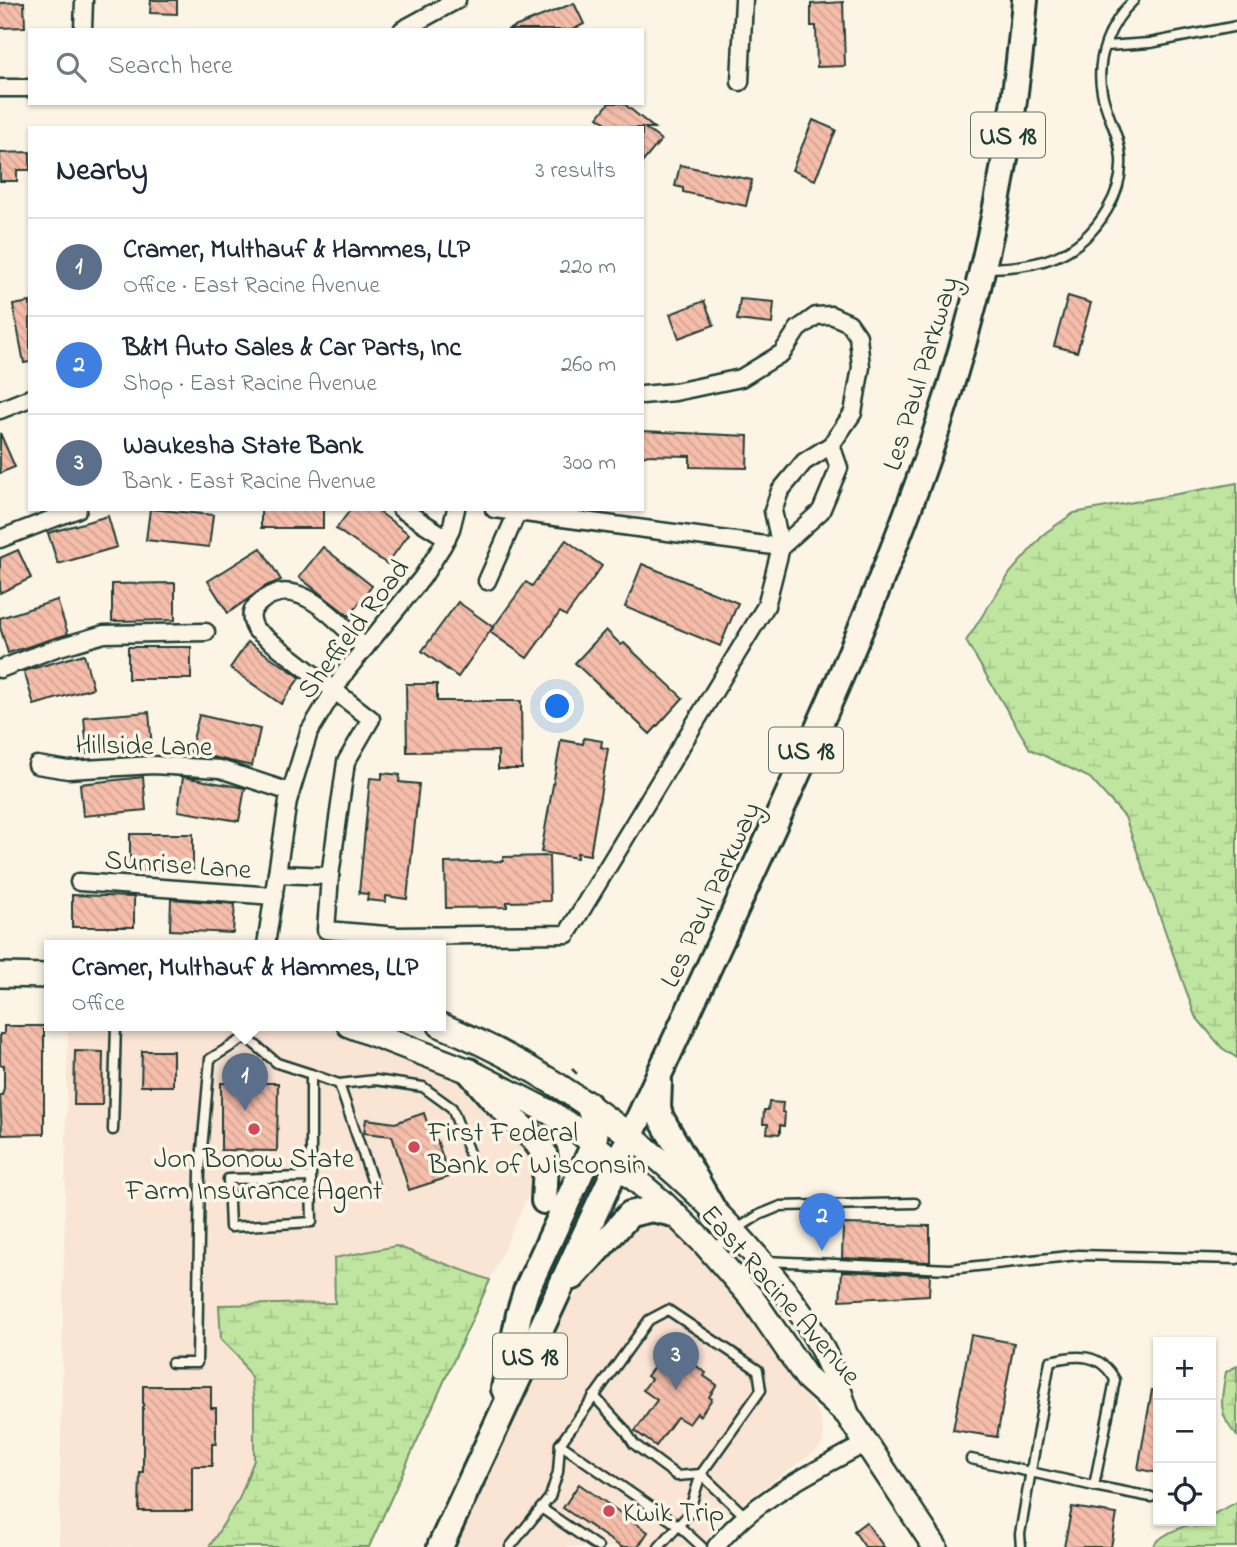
<!DOCTYPE html>
<meta charset="utf-8">
<style>
:root{--surface:#fff;--page:#f6f6f7;--text:#1f2937;--muted:#747a83;--line:#e0e1e3;--accent:#111827}
body{margin:0;font-family:"Indie Flower",sans-serif;background:var(--page);color:var(--text)}
.controls{position:absolute;right:21px;bottom:21px;display:grid;overflow:hidden;border-radius:0px;box-shadow:0 2px 5px #0004}
.controls button{width:63px;height:63px;display:grid;place-items:center;padding:0;border:0;border-bottom:2px solid var(--line);background:var(--surface);color:var(--text);font:35px sans-serif}
.you{position:absolute;left:558px;top:707px;width:24px;height:24px;margin:-18px;border:5px solid #fff;border-radius:50%;background:#1a73e8;box-shadow:0 0 0 10px #1a73e833}
.badge{display:grid;place-items:center;width:46px;height:46px;border-radius:50%;background:var(--accent);color:#fff;font-size:23px;font-weight:700}
.pin{position:absolute;translate:-50% -58px;filter:drop-shadow(0 2px 4px #0008)}
.pin::after{content:'';position:absolute;top:37px;width:24px;height:21px;background:inherit;clip-path:polygon(0 0,100% 0,50% 100%)}
.popup{position:absolute;left:44px;top:940px;width:402px;height:91px;box-sizing:border-box;display:grid;place-content:center;border-radius:0px;background:var(--surface);filter:drop-shadow(0 2px 5px #0005);font-size:23px;white-space:nowrap;color:var(--muted)}
.popup b{font-size:26px;color:var(--text)}
.popup::after{content:'';position:absolute;left:50%;top:100%;margin-left:-14px;border:14px solid transparent;border-top-color:var(--surface)}
.list{margin:0;padding:0;list-style:none}
h2{display:flex;justify-content:space-between;align-items:center;height:91px;margin:0;padding:0 28px;font-size:30px}
h2 small{font-size:23px;font-weight:400;color:var(--muted)}
.list li{display:grid;grid-template-columns:46px 1fr auto;gap:21px;align-items:center;box-sizing:border-box;height:98px;padding:0 28px;border-top:2px solid var(--line)}
.list b{display:block;font-size:26px;white-space:nowrap}
.list p{margin:0;font-size:23px;white-space:nowrap;color:var(--muted)}
.list em{font-size:23px;font-style:normal;color:var(--muted)}
.icon{flex:none;width:38px;height:38px;fill:none;stroke:currentColor;stroke-width:2;stroke-linecap:round;stroke-linejoin:round}
.map{position:relative;flex:none;width:1237px;height:1547px;overflow:hidden}
.search{position:absolute;background:var(--surface);box-shadow:0 2px 5px #0004;left:28px;top:28px;width:616px;height:77px;display:flex;align-items:center;gap:18px;box-sizing:border-box;padding:0 24px;border-radius:0px;color:var(--muted);font-size:26px}
.panel{position:absolute;background:var(--surface);box-shadow:0 2px 5px #0004;left:28px;top:126px;width:616px;height:385px;border-radius:0px}
.map>svg:first-child{display:block}
</style>
<div class="map">
<svg width="1237" height="1547" viewBox="0 0 1237 1547">
<defs>
<pattern id="wetland-marsh" width="20" height="14" patternUnits="userSpaceOnUse" patternTransform="scale(1.75)"><rect width="20" height="14" fill="#c0e5a0"/><path d="M1 5h8M5 5V1M11 12h8M15 12V8" fill="none" stroke="#a5c58a"/></pattern>
<pattern id="building-back-hatch" width="6" height="6" patternUnits="userSpaceOnUse" patternTransform="scale(1.75)"><rect width="6" height="6" fill="#f5bdaa"/><path d="M-1 5l2 2M0 0l6 6M5-1l2 2" fill="none" stroke="#d2a393"/></pattern>
</defs>
<rect width="100%" height="100%" fill="#fcf5e5"/>
<filter id="ink" filterUnits="userSpaceOnUse"><feTurbulence type="fractalNoise" baseFrequency=".0143" numOctaves="2"/><feDisplacementMap in="SourceGraphic" scale="14" xChannelSelector="R" yChannelSelector="G"/><feConvolveMatrix kernelMatrix="1 2 1 2 8 2 1 2 1" color-interpolation-filters="sRGB"/></filter>
<g filter="url(#ink)">
<!-- built -->
<g fill="#fae4d3">
<polygon points="68,1025 328,1025 455,1074 531,1144 536,1178 490,1280 396,1246 336,1303 221,1339 238,1356 251,1378 254,1405 254,1460 239,1499 209,1547 59,1547"/>
<polygon points="662,1218 701,1251 768,1336 819,1415 823,1429 823,1440 820,1448 726,1514 701,1547 453,1547 569,1304 625,1226"/>
</g>
<!-- wetland -->
<g fill="url(#wetland-marsh)" stroke="#70916a" stroke-width="2">
<polygon points="1237,483 1237,1058 1222,1048 1195,1016 1125,817 1090,778 1030,749 966,641 1010,573 1045,533 1074,513"/>
<polygon points="396,1246 490,1280 369,1547 209,1547 239,1499 254,1460 254,1405 251,1378 238,1356 221,1339 219,1305 335,1303 334,1258"/>
<path d="M1237 1366V1436C1217 1415 1221 1398 1226 1372Z"/>
<path d="M1237 1502V1547H1152C1162 1532 1194 1521 1211 1521V1515Z"/>
</g>
<!-- building -->
<g fill="url(#building-back-hatch)" stroke="#1f3d34" stroke-width="2">
<polygon points="151,0 177,0 177,14 150,13"/>
<polygon points="24,2 25,27 0,28 0,3"/>
<polygon points="843,2 845,66 817,67 816,26 811,26 811,4"/>
<polygon points="574,3 584,24 572,30 507,30"/>
<polygon points="609,103 623,103 654,128 645,128 661,140 642,163 642,128 612,128 598,117"/>
<polygon points="813,120 836,130 815,180 792,170"/>
<polygon points="30,152 30,170 17,170 17,181 0,181 0,153"/>
<polygon points="680,165 752,180 746,206 683,192 683,188 675,186"/>
<polygon points="1068,296 1091,303 1077,352 1054,346"/>
<polygon points="740,299 774,302 772,324 737,320"/>
<polygon points="704,301 714,325 679,338 670,314"/>
<polygon points="30,302 30,362 24,363 13,305"/>
<polygon points="642,431 748,436 747,468 690,467 690,456 642,455"/>
<polygon points="0,433 15,467 0,473"/>
<polygon points="150,509 213,515 209,547 146,540"/>
<rect x="261" y="509" width="62" height="19"/>
<polygon points="351,509 375,509 409,534 387,564 336,529"/>
<polygon points="108,516 117,547 58,564 48,533"/>
<polygon points="566,540 602,566 566,616 560,612 527,658 490,632 526,582 532,586"/>
<polygon points="323,547 372,586 349,616 299,577"/>
<polygon points="261,548 281,580 266,586 228,613 208,581"/>
<polygon points="18,550 31,578 0,593 0,558"/>
<polygon points="642,564 738,603 720,646 625,607"/>
<polygon points="175,583 175,620 112,621 112,584"/>
<polygon points="57,600 68,634 8,653 0,627 0,618"/>
<polygon points="458,602 493,627 458,677 422,651"/>
<polygon points="606,630 621,645 624,643 683,698 650,734 575,663"/>
<polygon points="248,642 300,677 281,704 230,668"/>
<rect x="128" y="647" width="63" height="32"/>
<polygon points="84,654 93,688 34,705 24,671"/>
<polygon points="406,684 437,684 437,701 521,701 522,769 498,769 498,751 407,752"/>
<polygon points="149,712 152,749 87,754 84,717"/>
<polygon points="199,715 260,729 252,766 190,752"/>
<polygon points="584,738 602,741 601,747 608,749 590,855 577,853 577,858 541,852 561,740 583,744"/>
<polygon points="382,773 400,775 399,782 419,784 407,899 386,896 386,902 367,900 368,894 359,893 370,778 382,779"/>
<polygon points="143,777 146,810 83,816 80,784"/>
<polygon points="183,777 245,788 239,821 178,811"/>
<rect x="130" y="834" width="63" height="37"/>
<polygon points="549,856 550,901 507,902 507,907 446,908 445,863 503,861 503,857"/>
<polygon points="72,895 134,897 134,927 72,927"/>
<polygon points="171,899 235,904 233,933 170,930"/>
<polygon points="4,1026 44,1026 44,1134 2,1135 0,1095 2,1095 4,1088 4,1065 0,1065 0,1034 4,1034"/>
<polygon points="75,1051 103,1052 102,1105 74,1105"/>
<polygon points="142,1051 173,1051 173,1086 141,1086"/>
<polygon points="221,1083 278,1083 277,1151 221,1150"/>
<polygon points="769,1102 783,1103 782,1112 785,1113 784,1126 780,1125 780,1134 767,1133 768,1124 763,1124 764,1110 768,1110"/>
<polygon points="424,1113 433,1141 437,1140 449,1177 409,1190 392,1136 364,1133 366,1119 395,1123"/>
<polygon points="843,1224 930,1226 930,1262 842,1258"/>
<polygon points="842,1271 930,1275 929,1295 840,1300"/>
<polygon points="971,1335 1014,1343 997,1437 953,1430"/>
<polygon points="671,1352 689,1365 691,1362 706,1373 704,1376 717,1385 709,1397 712,1399 700,1416 697,1413 689,1424 677,1417 656,1446 635,1431 657,1400 643,1390 651,1379 647,1376 659,1361 663,1363"/>
<polygon points="143,1386 211,1386 211,1408 216,1408 216,1444 212,1444 212,1466 192,1466 192,1511 139,1511 140,1472 143,1472"/>
<polygon points="1152,1390 1158,1391 1158,1473 1138,1469"/>
<polygon points="579,1484 648,1532 638,1547 621,1547 563,1508"/>
<polygon points="1072,1507 1117,1514 1111,1547 1064,1547"/>
<polygon points="866,1522 884,1547 865,1547 854,1531"/>
</g>
<g fill="none" stroke-linecap="round" stroke-linejoin="round">
<!-- lane casing -->
<g stroke="#1f3d34" stroke-width="13">
<g id="lane">
<polyline points="1106,46 1150,43 1237,26"/>
<path d="M984 268C1037 268 1079 258 1107 210 1116 195 1122 176 1121 159 1120 135 1106 115 1102 92 1095 59 1110 22 1134 0"/>
<polyline points="246,1037 277,1063 311,1074 311,1177 228,1179 230,1227 312,1222 311,1177"/>
<polyline points="311,1074 339,1084 375,1189"/>
<polyline points="339,1084 375,1080 423,1087 452,1108 474,1166"/>
<polyline points="113,1130 116,1025"/>
<polyline points="714,1249 734,1231 759,1215 781,1206 915,1203"/>
<polyline points="765,1261 950,1269 1078,1255 1237,1259"/>
<polyline points="172,1363 197,1363 200,1172 210,1059 246,1037 249,1025"/>
<polyline points="594,1396 625,1430 634,1444 677,1476 701,1474 745,1516"/>
<polyline points="560,1444 679,1526 702,1547"/>
<polyline points="971,1459 1094,1486"/>
<polyline points="541,1508 598,1547"/>
<polyline points="510,1547 550,1497 558,1472 560,1444 649,1320 668,1310 758,1370 761,1390 701,1474 688,1515 659,1547"/>
<path d="M1021 1547 1020 1534 1050 1361C1078 1354 1101 1353 1115 1380L1094 1486 1151 1497"/>
</g>
</g>
<!-- street casing -->
<g stroke="#1f3d34" stroke-width="21">
<g id="street">
<polyline points="83,30 84,0"/>
<polyline points="402,30 457,0"/>
<polyline points="740,82 744,0"/>
<polyline points="0,88 30,88"/>
<polyline points="0,410 30,398"/>
<polyline points="401,509 447,538"/>
<polyline points="494,509 781,547 821,511 839,468 831,445"/>
<polyline points="0,539 78,509"/>
<polyline points="487,581 517,513"/>
<polyline points="0,669 56,648 104,634 206,632"/>
<polyline points="37,765 68,770 153,765 220,769 290,792"/>
<polyline points="277,874 330,876 326,930 398,936 567,934 766,606 781,547 773,511 780,491 804,462 831,445 853,413 861,367 858,336 849,323 831,315 816,316 798,329 782,353 741,378 675,392 642,395"/>
<path d="M330 876 346 762 371 719 256 630C251 621 249 612 257 605 296 567 339 624 365 648"/>
<polyline points="79,882 274,896"/>
<polyline points="266,945 288,801 309,732 346,671 422,578 443,545 451,529 456,509"/>
<path d="M716 1547C753 1499 814 1472 866 1443"/>
</g>
</g>
<!-- secondary casing -->
<g stroke="#1f3d34" stroke-width="28">
<g id="secondary">
<polyline points="0,975 49,976"/>
<polyline points="349,1025 469,1071 551,1113 577,1130 663,1203 704,1243 752,1298 807,1378 847,1414 935,1547"/>
<path d="M440 1025C564 1075 682 1165 766 1268 786 1292 807 1319 821 1347 832 1368 839 1389 846 1411"/>
</g>
</g>
<!-- primary casing -->
<g stroke="#1f3d34" stroke-width="30">
<g id="primary">
<polyline points="469,1071 492,1098 534,1139 544,1153 546,1165 544,1201"/>
<polyline points="659,1082 658,1108 661,1118 714,1211"/>
<polyline points="573,1277 630,1214 652,1209 674,1214"/>
<polyline points="504,1389 519,1314 526,1291 594,1144 596,1128 588,1104"/>
<path d="M440 1547C532 1350 623 1153 714 956 792 787 872 617 933 441 981 300 1013 148 1025 0"/>
</g>
</g>
<!-- path -->
<polyline stroke="#1f3d34" stroke-width="2.5" stroke-dasharray="7 5" stroke-linecap="butt" points="572,1069 578,1075"/>
<!-- lane -->
<use href="#lane" stroke="#fcf5e5" stroke-width="8"/>
<!-- street -->
<use href="#street" stroke="#fcf5e5" stroke-width="16"/>
<!-- secondary -->
<use href="#secondary" stroke="#fcf5e5" stroke-width="23"/>
<!-- primary -->
<use href="#primary" stroke="#fcf5e5" stroke-width="24"/>
</g>
</g>
<!-- markers -->
<g fill="#d1495b" stroke="#fcf5e5" stroke-width="2.5">
<circle cx="254" cy="1129" r="7"/>
<circle cx="414" cy="1147" r="7"/>
<circle cx="609" cy="1511" r="7"/>
</g>
<g text-anchor="middle" stroke-width="7" stroke-linejoin="round" paint-order="stroke">
<!-- shield labels -->
<g fill="#fcf5e5" stroke="#617469" stroke-width="2">
<rect x="971" y="112.5" width="74" height="45" rx="5"/>
<rect x="769" y="727.5" width="74" height="45" rx="5"/>
<rect x="493" y="1333.5" width="74" height="45" rx="5"/>
</g>
<g font-size="26" font-weight="bold" fill="#1f3d34">
<text x="1008" y="144">US 18</text>
<text x="806" y="759">US 18</text>
<text x="530" y="1365">US 18</text>
</g>
<!-- street labels -->
<g font-size="28" fill="#1f3d34" stroke="#fcf5e5">
<text transform="translate(919 373) rotate(-73)" y="10">Les Paul Parkway</text>
<text transform="translate(352 628) rotate(-53)" y="10">Sheffield Road</text>
<text transform="translate(144 744) rotate(1)" y="10">Hillside Lane</text>
<text transform="translate(178 863) rotate(4)" y="10">Sunrise Lane</text>
<text transform="translate(709 894) rotate(-65)" y="10">Les Paul Parkway</text>
<text transform="translate(782 1294) rotate(49)" y="10">East Racine Avenue</text>
</g>
<!-- poi labels -->
<g font-size="28" fill="#1f3d34" stroke="#fcf5e5" text-anchor="start">
<text x="428" y="1141">First Federal<tspan x="428" dy="32">Bank of Wisconsin</tspan></text>
<text x="254" y="1167" text-anchor="middle">Jon Bonow State<tspan x="254" dy="32">Farm Insurance Agent</tspan></text>
<text x="623" y="1521">Kwik Trip</text>
</g>
</g>
</svg>
<div class="controls">
<button>+</button>
<button>−</button>
<button><svg class="icon" aria-label="locate" viewBox="0 0 24 24"><circle cx="12" cy="12" r="6"/><path d="M12 2v4M12 18v4M2 12h4M18 12h4"/></svg></button>
</div>
<div class="you"></div>
<div class="pin badge" style="left:245px;top:1111px;background:#5c6f8a">1</div>
<div class="popup"><b>Cramer, Multhauf &amp; Hammes, LLP</b>Office</div>
<div class="pin badge" style="left:822px;top:1251px;background:#3f7fe0">2</div>
<div class="pin badge" style="left:676px;top:1390px;background:#5c6f8a">3</div>
<div class="search"><svg class="icon" aria-label="search" viewBox="0 0 24 24"><circle cx="10" cy="10" r="6"/><path d="M15 15l6 6"/></svg>Search here</div>
<section class="panel">
<h2>Nearby<small>3 results</small></h2>
<ul class="list">
<li><span class="badge" style="background:#5c6f8a">1</span><div><b>Cramer, Multhauf &amp; Hammes, LLP</b><p>Office · East Racine Avenue</p></div><em>220 m</em></li>
<li><span class="badge" style="background:#3f7fe0">2</span><div><b>B&amp;M Auto Sales &amp; Car Parts, Inc</b><p>Shop · East Racine Avenue</p></div><em>260 m</em></li>
<li><span class="badge" style="background:#5c6f8a">3</span><div><b>Waukesha State Bank</b><p>Bank · East Racine Avenue</p></div><em>300 m</em></li>
</ul>
</section>
</div>
